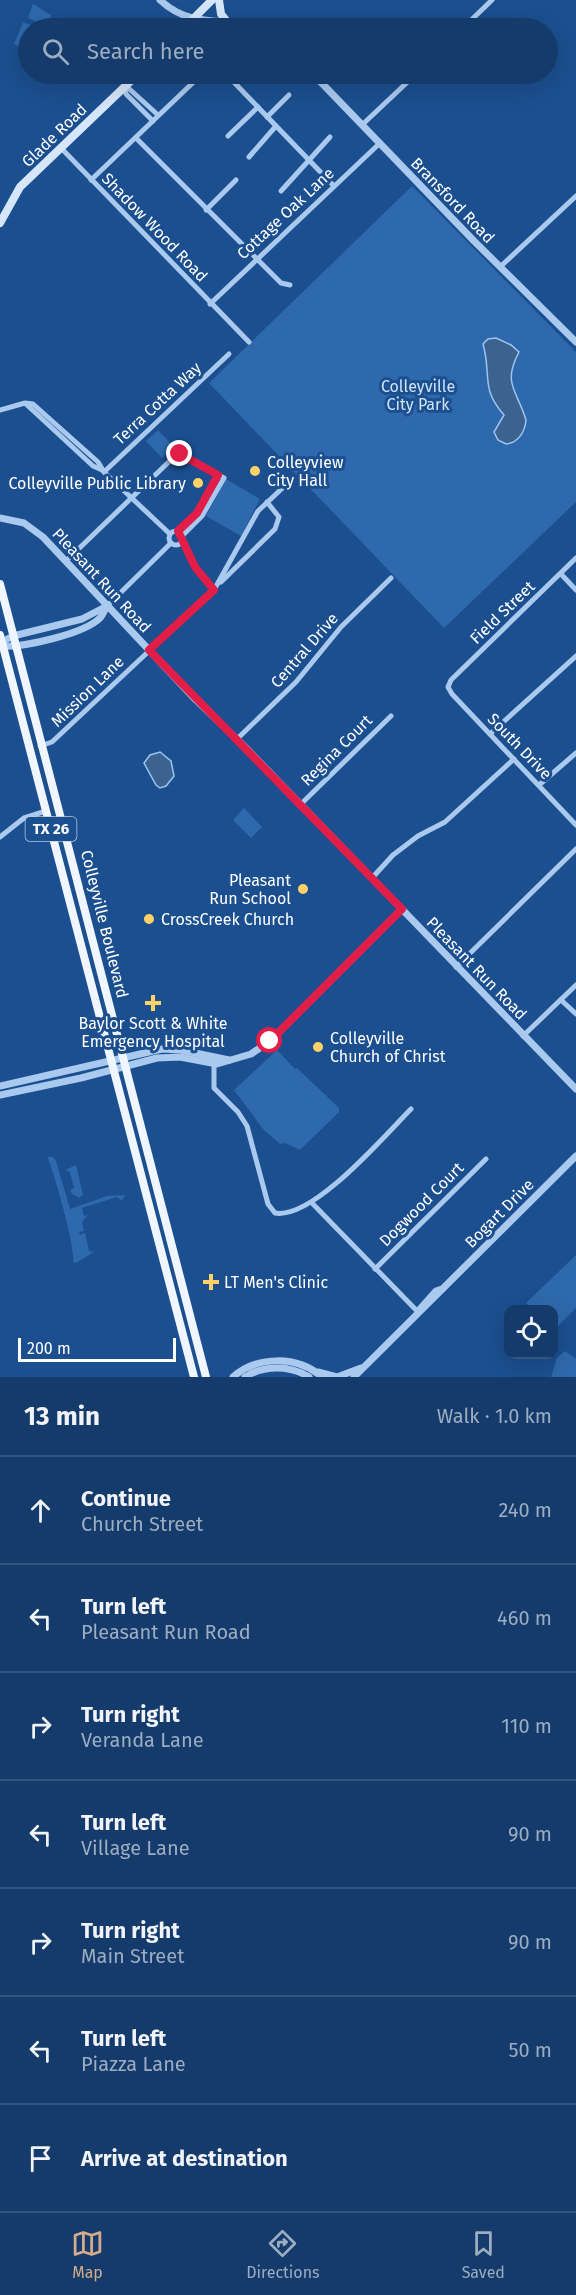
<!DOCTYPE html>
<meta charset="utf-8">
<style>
:root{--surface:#143b6b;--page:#1d4271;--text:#f1f3f6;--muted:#9dadc1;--line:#33557e;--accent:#d6ab8b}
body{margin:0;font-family:"Fira Sans",sans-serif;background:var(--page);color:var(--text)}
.controls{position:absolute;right:18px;bottom:18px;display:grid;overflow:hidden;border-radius:12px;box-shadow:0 6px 24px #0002}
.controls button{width:54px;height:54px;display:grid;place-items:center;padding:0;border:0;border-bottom:2px solid var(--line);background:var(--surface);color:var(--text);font:30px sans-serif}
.scale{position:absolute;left:18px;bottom:15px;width:158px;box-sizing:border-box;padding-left:6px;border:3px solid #fff;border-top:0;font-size:16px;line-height:21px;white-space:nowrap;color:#fff;-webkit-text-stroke:4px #1b4f8f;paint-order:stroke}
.stop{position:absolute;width:18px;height:18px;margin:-14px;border:4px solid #e11d48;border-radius:50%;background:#fff}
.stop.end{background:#e11d48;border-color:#fff;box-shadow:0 2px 6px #0008}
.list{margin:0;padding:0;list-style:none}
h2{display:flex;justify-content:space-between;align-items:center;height:78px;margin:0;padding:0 24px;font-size:26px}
h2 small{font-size:20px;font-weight:400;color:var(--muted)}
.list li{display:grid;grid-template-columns:39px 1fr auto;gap:18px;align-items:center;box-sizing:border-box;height:108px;padding:0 24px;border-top:2px solid var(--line)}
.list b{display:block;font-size:22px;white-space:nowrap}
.list p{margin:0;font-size:20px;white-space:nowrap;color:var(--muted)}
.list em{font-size:20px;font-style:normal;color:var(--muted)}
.icon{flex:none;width:33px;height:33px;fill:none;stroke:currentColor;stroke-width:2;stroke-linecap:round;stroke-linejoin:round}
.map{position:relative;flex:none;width:576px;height:1377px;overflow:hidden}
.search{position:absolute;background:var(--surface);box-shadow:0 6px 24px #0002;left:18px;right:18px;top:18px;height:66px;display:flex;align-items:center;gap:15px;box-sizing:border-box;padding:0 21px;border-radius:33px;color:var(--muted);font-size:22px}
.sheet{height:834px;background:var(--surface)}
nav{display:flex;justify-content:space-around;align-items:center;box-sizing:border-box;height:84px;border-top:2px solid var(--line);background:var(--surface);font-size:16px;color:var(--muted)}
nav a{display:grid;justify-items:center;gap:3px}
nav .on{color:var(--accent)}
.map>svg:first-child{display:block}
</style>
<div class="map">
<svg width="576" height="1377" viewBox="0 0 576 1377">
<rect width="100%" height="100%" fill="#1b4f8f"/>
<!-- green -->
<g fill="#2e69ad">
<polygon points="33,4 51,15 47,26 28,18"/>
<polygon points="23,22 39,28 28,28 28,50 14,44"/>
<polygon points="412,186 576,352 576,502 444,628 209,383"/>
<polygon points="158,430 173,446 162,458 146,441"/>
<polygon points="226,479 260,499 241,536 206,516"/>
<polygon points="244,808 262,827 251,838 233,820"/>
<polygon points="277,1050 295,1069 297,1068 339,1108 339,1112 300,1150 285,1143 280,1144 263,1129 234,1090"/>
<path d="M47 1157H53L56 1161 70 1209 107 1196 125 1195 122 1201 117 1197 82 1208 84 1216 88 1215 82 1222 84 1231 79 1232 80 1235 85 1233 89 1251 94 1252 76 1263 73 1262C77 1254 53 1167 47 1157Z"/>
<polygon points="76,1165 83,1195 79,1198 72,1194 70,1190 74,1188 70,1172 65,1170"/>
<polygon points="576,1255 576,1308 554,1330 554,1310 533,1309 526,1303"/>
<polygon points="565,1351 576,1359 576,1377 551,1377 557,1358"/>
</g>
<!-- water -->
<g fill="#3c6290" stroke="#9cc4f0" stroke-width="1.5">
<path d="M496 338 511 345 519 352C502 384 517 390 526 420 525 432 518 443 506 444L498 440 494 432 504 415C480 388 492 376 483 344L488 339Z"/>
<polygon points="160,752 171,761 174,776 166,786 160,788 156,785 144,763 150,755"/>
</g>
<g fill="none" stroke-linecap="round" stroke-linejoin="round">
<!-- minor -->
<g stroke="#a9c9ee" stroke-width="5">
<polyline points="463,28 492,0"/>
<polyline points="226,74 334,186"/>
<polyline points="125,85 158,115"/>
<polyline points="125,86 126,94 153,121"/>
<polyline points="267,117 289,95"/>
<polyline points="363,124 416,74"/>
<polyline points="228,136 258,107"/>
<polyline points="136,138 281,283 290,285"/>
<polyline points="61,148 249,342"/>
<polyline points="249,157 276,126"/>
<polyline points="91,180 202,74"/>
<polyline points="281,191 330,137"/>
<polyline points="206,210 236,180"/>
<polyline points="500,267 576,196"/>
<polyline points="210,304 380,143"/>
<polyline points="26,404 93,466 102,470"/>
<polyline points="0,410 25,403 33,404 98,462 104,472 170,534"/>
<polyline points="104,472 229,354"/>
<circle cx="176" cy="538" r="7"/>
<polyline points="179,531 197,513 218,475"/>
<polyline points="182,543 199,572 214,590"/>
<polyline points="576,558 451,680 448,687 452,694 576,825"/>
<polyline points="66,561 177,454 224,478 202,516 183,535"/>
<polyline points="561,574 576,590"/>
<polyline points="221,582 275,529 279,517 267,502"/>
<polyline points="107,606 171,543"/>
<polyline points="490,734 576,656"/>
<polyline points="237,739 296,682 341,627 391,578"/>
<polyline points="40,746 52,742 214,590 258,511 291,480"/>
<polyline points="539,785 576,753"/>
<polyline points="301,804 391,716"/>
<polyline points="0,837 24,818 46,811"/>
<polyline points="372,878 393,855 418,836 445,822 514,759"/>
<polyline points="456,967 576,849"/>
<polyline points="561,1000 576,1014"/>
<polyline points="523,1036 576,985"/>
<path d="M214 1062V1088L238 1112 247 1126 268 1204 275 1213C313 1220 385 1135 411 1109"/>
<polyline points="312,1203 418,1312"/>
<polyline points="375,1269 486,1159"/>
</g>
<!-- tertiary -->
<g stroke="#a9c9ee" stroke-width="7">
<path d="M160 0C192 30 225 16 263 28"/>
<polyline points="313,74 474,241 576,342"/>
<polyline points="0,518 24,523 43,537 195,699 244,746 576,1089"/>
<polyline points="0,643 13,636 82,619 107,606"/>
<path d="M0 646C22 648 84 634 100 618 103 615 105 609 107 606"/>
<polyline points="0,1086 162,1049 181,1050 229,1060"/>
<polyline points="0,1095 81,1078 157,1058 180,1057 217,1064 251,1054 270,1041 402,909"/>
<polyline points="420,1309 436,1291 442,1289"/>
<polyline points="318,1372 337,1377 361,1368"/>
<path d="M233 1377C257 1356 297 1355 322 1377"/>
<path d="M245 1377C264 1365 290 1365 309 1377"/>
<polyline points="354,1377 576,1156"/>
</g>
<!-- secondary -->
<g stroke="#d6e6fa" stroke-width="8">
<polyline points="219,0 221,14 228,23"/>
<polyline points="184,28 212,0"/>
<polyline points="0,223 20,187 138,74"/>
</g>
<!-- primary -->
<g stroke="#f0f6ff" stroke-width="8">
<polyline points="0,584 206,1377"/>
<polyline points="0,635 194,1377"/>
</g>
</g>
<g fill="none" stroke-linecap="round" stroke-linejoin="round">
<!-- route -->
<polyline stroke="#e11d48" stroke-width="8" points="180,454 218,475 197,513 178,531 195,567 214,590 149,650 402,909 270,1041"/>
</g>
<!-- markers -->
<g fill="#ffd166" stroke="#1b4f8f" stroke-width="2">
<circle cx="255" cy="471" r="6"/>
<circle cx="198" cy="483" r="6"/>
<circle cx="303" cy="889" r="6"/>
<circle cx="149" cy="919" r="6"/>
<path d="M150 994h6v6h6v6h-6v6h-6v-6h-6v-6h6z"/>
<circle cx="318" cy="1047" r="6"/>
<path d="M208 1273h6v6h6v6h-6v6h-6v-6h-6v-6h6z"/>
</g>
<g text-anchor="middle" stroke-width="6" stroke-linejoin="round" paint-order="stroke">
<!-- shield labels -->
<rect fill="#1b4f8f" stroke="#bbcadd" stroke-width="1.5" x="25.5" y="817" width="51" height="24" rx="4.5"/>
<g font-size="15" font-weight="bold" fill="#fff">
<text x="51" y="834">TX 26</text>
</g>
<!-- street labels -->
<g font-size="16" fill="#fff" stroke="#1b4f8f">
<text transform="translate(54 135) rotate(-44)" y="6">Glade Road</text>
<text transform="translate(453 200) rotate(46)" y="6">Bransford Road</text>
<text transform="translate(285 213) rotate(-43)" y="6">Cottage Oak Lane</text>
<text transform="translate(155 227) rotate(46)" y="6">Shadow Wood Road</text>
<text transform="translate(157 403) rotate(-43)" y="6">Terra Cotta Way</text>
<text transform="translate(102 580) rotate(47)" y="6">Pleasant Run Road</text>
<text transform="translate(502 612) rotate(-44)" y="6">Field Street</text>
<text transform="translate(304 650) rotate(-49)" y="6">Central Drive</text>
<text transform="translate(87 691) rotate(-44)" y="6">Mission Lane</text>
<text transform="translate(520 746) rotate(46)" y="6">South Drive</text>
<text transform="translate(336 750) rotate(-45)" y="6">Regina Court</text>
<text transform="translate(105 924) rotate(76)" y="6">Colleyville Boulevard</text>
<text transform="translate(477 968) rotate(46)" y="6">Pleasant Run Road</text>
<text transform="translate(421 1204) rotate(-45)" y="6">Dogwood Court</text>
<text transform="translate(499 1213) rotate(-45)" y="6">Bogart Drive</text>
</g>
<!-- park labels -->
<g font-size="16" fill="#cfe3fa" stroke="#1b4f8f">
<text x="418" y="392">Colleyville<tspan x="418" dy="18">City Park</tspan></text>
</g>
<!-- poi labels -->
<g font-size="16" fill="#fff" stroke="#1b4f8f" text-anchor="start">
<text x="267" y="468">Colleyview<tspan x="267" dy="18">City Hall</tspan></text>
<text x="186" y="489" text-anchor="end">Colleyville Public Library</text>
<text x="291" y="886" text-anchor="end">Pleasant<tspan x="291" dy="18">Run School</tspan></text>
<text x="161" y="925">CrossCreek Church</text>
<text x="153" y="1029" text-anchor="middle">Baylor Scott &amp; White<tspan x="153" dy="18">Emergency Hospital</tspan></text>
<text x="330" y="1044">Colleyville<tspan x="330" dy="18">Church of Christ</tspan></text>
<text x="224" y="1288">LT Men's Clinic</text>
</g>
</g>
</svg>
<div class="controls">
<button><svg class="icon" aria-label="locate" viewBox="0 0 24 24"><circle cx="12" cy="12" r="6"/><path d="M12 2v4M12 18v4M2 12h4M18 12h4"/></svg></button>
</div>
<div class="scale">200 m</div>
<div class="stop" style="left:270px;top:1041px"></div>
<div class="stop end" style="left:180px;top:454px"></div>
<div class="search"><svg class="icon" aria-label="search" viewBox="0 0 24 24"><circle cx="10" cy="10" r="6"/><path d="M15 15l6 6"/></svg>Search here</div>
</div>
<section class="sheet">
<h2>13 min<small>Walk · 1.0 km</small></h2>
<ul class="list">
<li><svg class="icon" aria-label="ahead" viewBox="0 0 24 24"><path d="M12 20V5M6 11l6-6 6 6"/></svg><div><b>Continue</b><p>Church Street</p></div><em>240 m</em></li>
<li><svg class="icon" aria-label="left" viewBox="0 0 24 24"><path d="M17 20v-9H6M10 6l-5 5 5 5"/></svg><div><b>Turn left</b><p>Pleasant Run Road</p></div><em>460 m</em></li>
<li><svg class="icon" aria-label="right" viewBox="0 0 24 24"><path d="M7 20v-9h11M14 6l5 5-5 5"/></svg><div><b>Turn right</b><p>Veranda Lane</p></div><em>110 m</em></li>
<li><svg class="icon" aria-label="left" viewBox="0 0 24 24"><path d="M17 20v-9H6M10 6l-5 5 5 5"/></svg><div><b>Turn left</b><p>Village Lane</p></div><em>90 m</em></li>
<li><svg class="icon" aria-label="right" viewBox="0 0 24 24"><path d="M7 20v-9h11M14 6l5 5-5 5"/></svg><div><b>Turn right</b><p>Main Street</p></div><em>90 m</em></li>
<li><svg class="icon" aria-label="left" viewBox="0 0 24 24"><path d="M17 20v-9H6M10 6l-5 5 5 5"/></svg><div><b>Turn left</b><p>Piazza Lane</p></div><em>50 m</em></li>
<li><svg class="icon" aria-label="arrive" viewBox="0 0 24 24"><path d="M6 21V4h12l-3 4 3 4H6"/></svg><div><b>Arrive at destination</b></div></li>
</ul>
</section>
<nav>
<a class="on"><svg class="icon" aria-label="map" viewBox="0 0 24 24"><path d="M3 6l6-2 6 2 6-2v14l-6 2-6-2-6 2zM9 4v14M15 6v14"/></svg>Map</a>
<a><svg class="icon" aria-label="directions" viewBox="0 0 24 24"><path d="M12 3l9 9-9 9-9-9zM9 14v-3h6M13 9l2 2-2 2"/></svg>Directions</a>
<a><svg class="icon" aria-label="saved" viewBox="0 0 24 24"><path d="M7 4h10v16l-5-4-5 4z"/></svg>Saved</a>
</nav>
